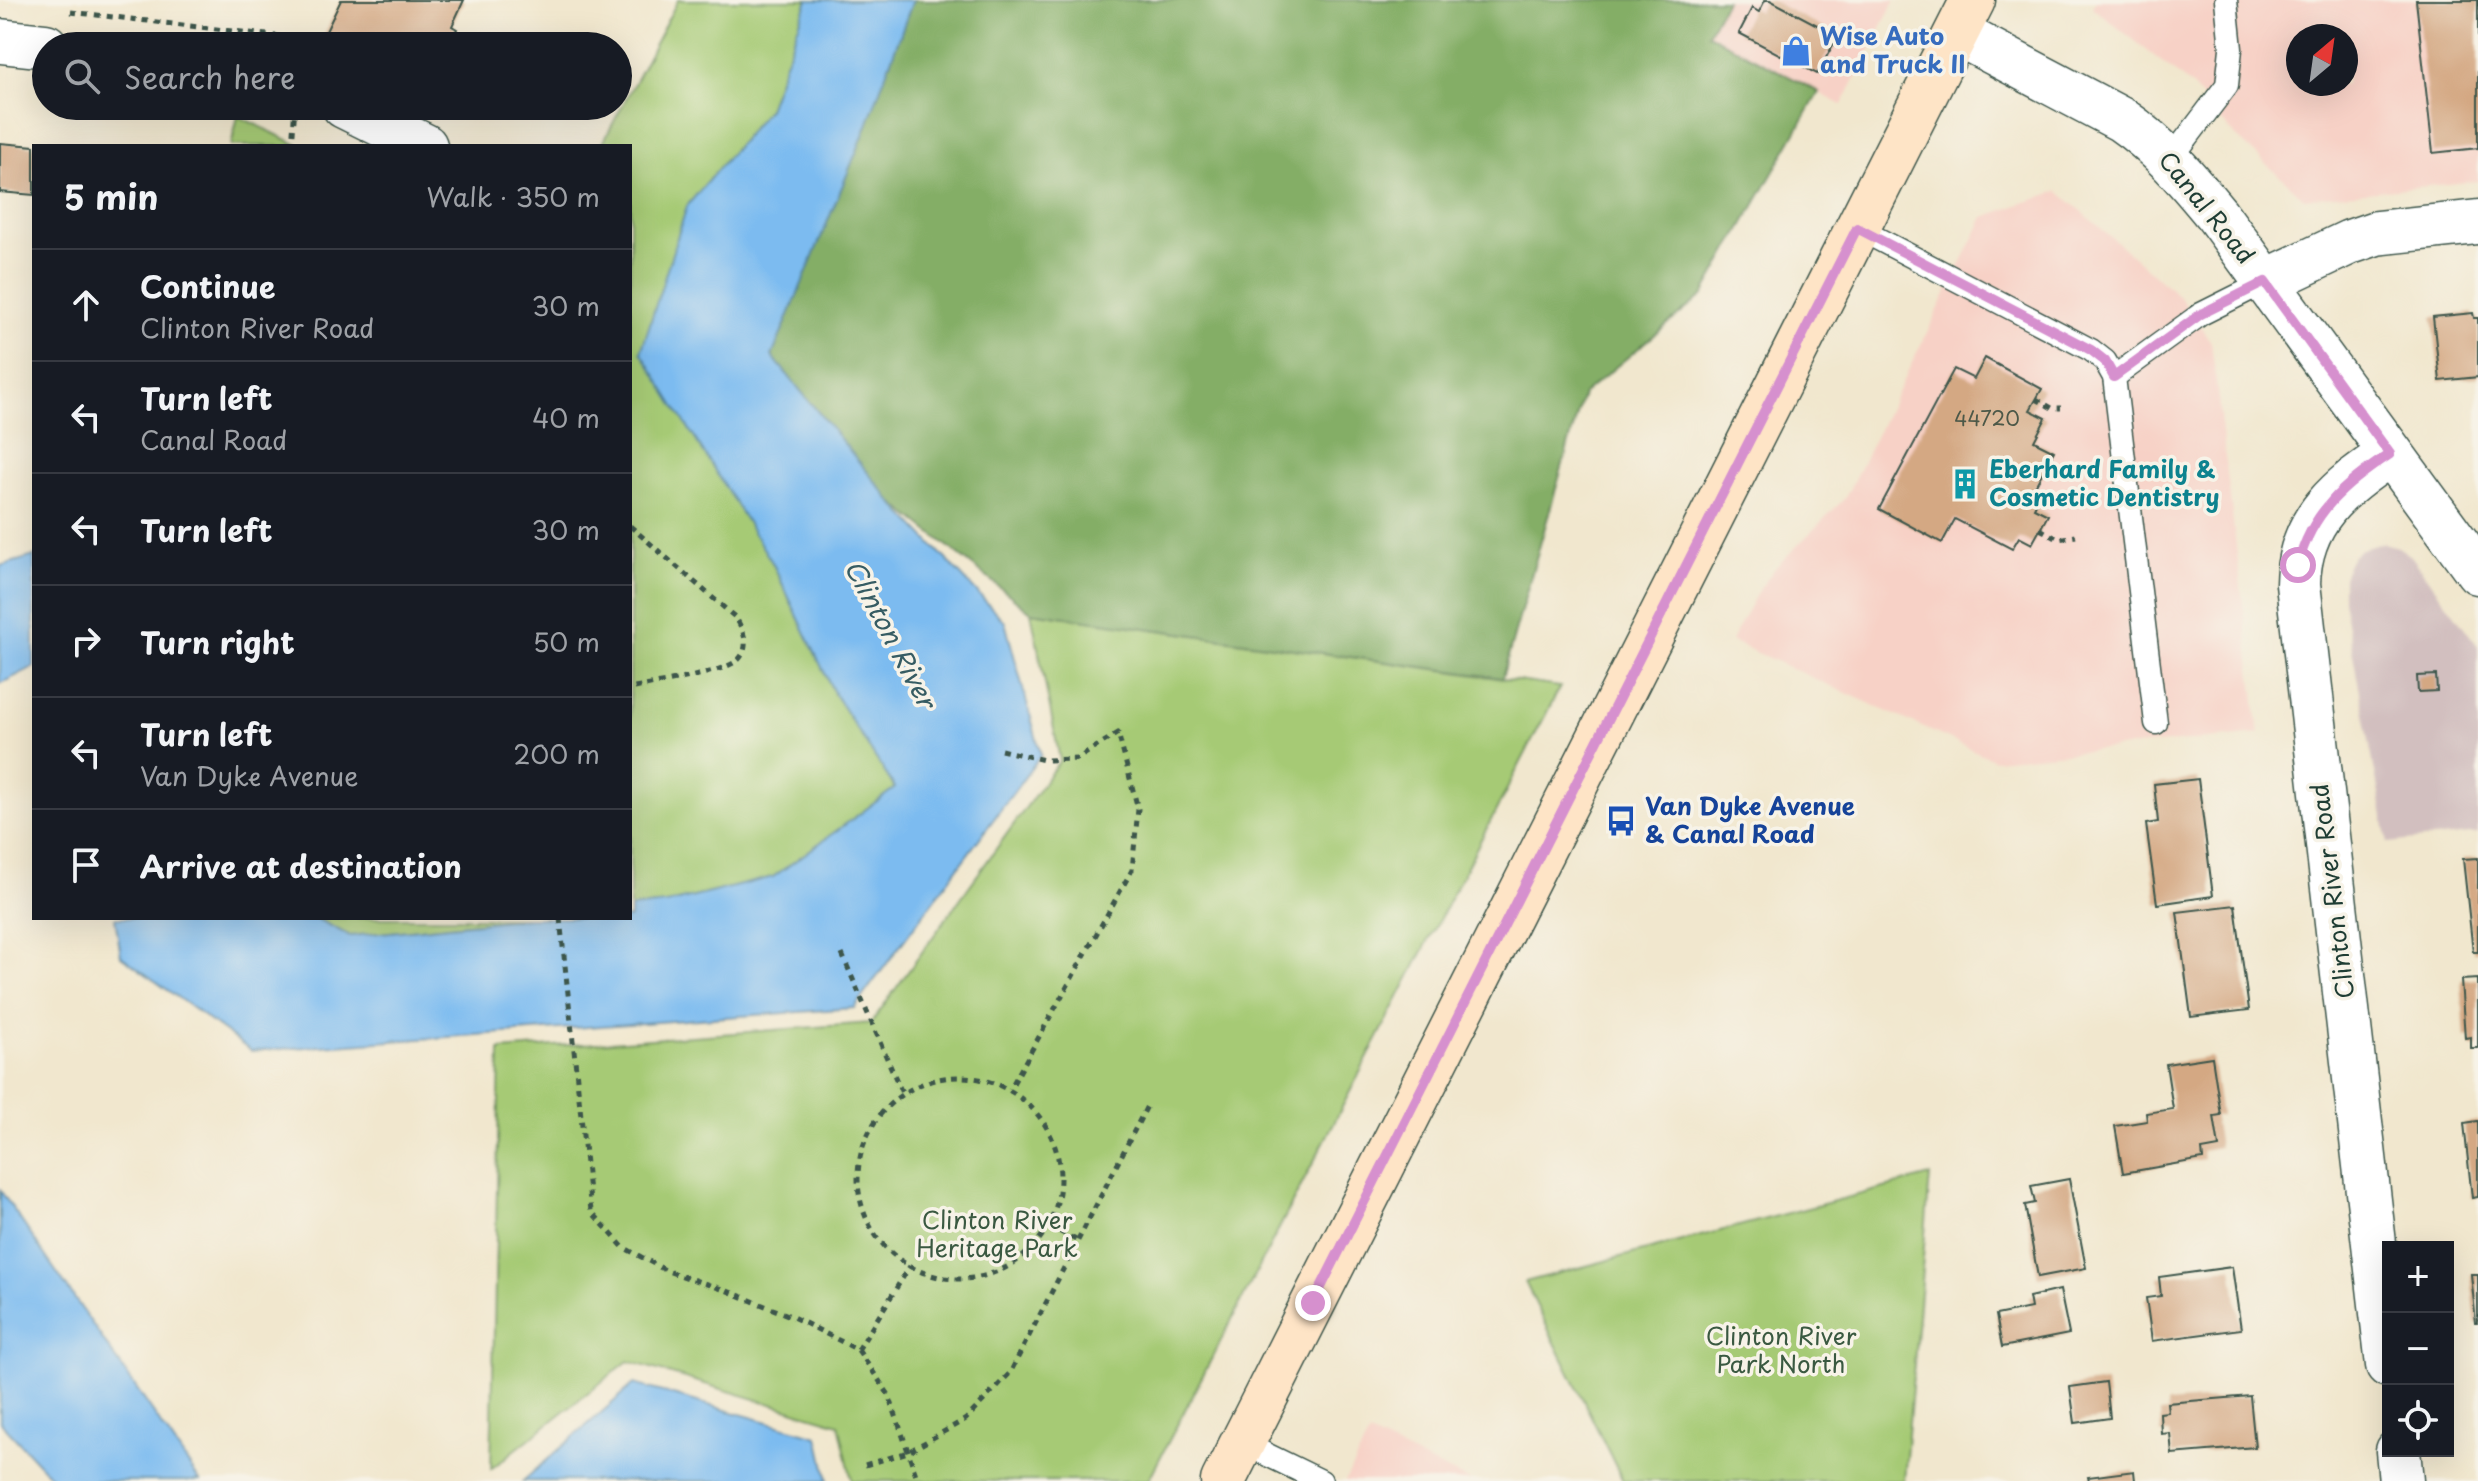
<!DOCTYPE html>
<meta charset="utf-8">
<style>
:root{--surface:#171b24;--page:#20242c;--text:#f1f3f6;--muted:#9ea1a6;--line:#363941}
body{margin:0;font-family:"Playpen Sans",sans-serif;background:var(--page);color:var(--text)}
.controls{position:absolute;right:24px;bottom:24px;display:grid;overflow:hidden;border-radius:0px;box-shadow:0 8px 32px #0002}
.controls button{width:72px;height:72px;display:grid;place-items:center;padding:0;border:0;border-bottom:2px solid var(--line);background:var(--surface);color:var(--text);font:40px sans-serif}
.compass{position:absolute;left:2286px;top:24px;width:72px;height:72px;border-radius:50%;background:var(--surface);box-shadow:0 8px 32px #0002;rotate:29deg}
.stop{position:absolute;width:24px;height:24px;margin:-18px;border:6px solid #d690ce;border-radius:50%;background:#fff}
.stop.end{background:#d690ce;border-color:#fff;box-shadow:0 2px 8px #0008}
.list{margin:0;padding:0;list-style:none}
h2{display:flex;justify-content:space-between;align-items:center;height:104px;margin:0;padding:0 32px;font-size:34px}
h2 small{font-size:26px;font-weight:400;color:var(--muted)}
.list li{display:grid;grid-template-columns:52px 1fr auto;gap:24px;align-items:center;box-sizing:border-box;height:112px;padding:0 32px;border-top:2px solid var(--line)}
.list b{display:block;font-size:30px;white-space:nowrap}
.list p{margin:0;font-size:26px;white-space:nowrap;color:var(--muted)}
.list em{font-size:26px;font-style:normal;color:var(--muted)}
.icon{flex:none;width:44px;height:44px;fill:none;stroke:currentColor;stroke-width:2;stroke-linecap:round;stroke-linejoin:round}
.map{position:relative;flex:none;width:2478px;height:1481px;overflow:hidden}
.search{position:absolute;background:var(--surface);box-shadow:0 8px 32px #0002;left:32px;top:32px;width:600px;height:88px;display:flex;align-items:center;gap:20px;box-sizing:border-box;padding:0 28px;border-radius:44px;color:var(--muted);font-size:30px}
.panel{position:absolute;background:var(--surface);box-shadow:0 8px 32px #0002;left:32px;top:144px;width:600px;height:776px;border-radius:0px}
.map>svg:first-child{display:block}
</style>
<div class="map">
<svg width="2478" height="1481" viewBox="0 0 2478 1481">
<rect width="100%" height="100%" fill="#f7f3e8"/>
<filter id="ink" filterUnits="userSpaceOnUse"><feTurbulence type="fractalNoise" baseFrequency=".0125" numOctaves="2"/><feDisplacementMap in="SourceGraphic" scale="16" xChannelSelector="R" yChannelSelector="G"/><feConvolveMatrix kernelMatrix="1 2 1 2 8 2 1 2 1" color-interpolation-filters="sRGB"/></filter>
<filter id="wash" filterUnits="userSpaceOnUse"><feTurbulence type="fractalNoise" baseFrequency=".006" numOctaves="4" result="noise"/><feDisplacementMap in="SourceGraphic" scale="32" xChannelSelector="R" yChannelSelector="G"/><feGaussianBlur stdDeviation="1.8" result="paint"/><feColorMatrix in="noise" values="0 0 0 0 0 0 0 0 0 0 0 0 0 0 0 0 0 1.4 0 .05"/><feComposite in="paint" operator="in"/></filter>
<g filter="url(#wash)">
<rect width="100%" height="100%" fill="#f1e7ce"/>
<!-- built -->
<g fill="#f7d1c6" fill-rule="evenodd">
<polygon points="1726,0 1895,0 1842,105 1708,34"/>
<path d="M2096 0H2478V181L2304 198 2230 131 2192 86 2092 7ZM2298 36H2346V84H2298Z"/>
<polygon points="2058,191 2180,297 2211,342 2259,734 1995,760 1731,641 1758,591 1776,567 1845,498 1984,217"/>
<polygon points="1369,1434 1470,1481 1345,1481"/>
</g>
<!-- industrial -->
<polygon fill="#d2bfbf" points="2383,543 2398,547 2411,556 2478,646 2478,833 2388,843 2343,600 2343,578 2347,565 2353,556 2361,549"/>
<!-- green -->
<g fill="#a6ca74" stroke="#628454" stroke-width="2">
<polygon points="678,0 808,0 768,109 687,206 773,564 835,695 895,788 773,877 666,904 630,908 630,146 601,146"/>
<polygon points="238,116 300,146 231,146"/>
<polygon points="1031,612 1560,687 1148,1481 852,1481 839,1424 628,1361 491,1469 500,1050 871,1023 1060,760"/>
<polygon points="315,918 528,918 350,936"/>
<polygon points="1930,1176 1904,1481 1623,1481 1525,1282"/>
</g>
<!-- forest -->
<polygon fill="#84ae66" stroke="#52764d" stroke-width="2" points="913,0 1726,0 1708,34 1819,92 1703,295 1583,394 1502,678 1031,612 892,502 772,356 863,136"/>
<!-- water -->
<g fill="#7cbbf0" stroke="#4e7c92" stroke-width="2">
<polygon points="808,0 913,0 863,136 772,356 892,502 1005,622 1041,755 854,1008 251,1051 121,956 115,918 315,918 350,936 528,918 630,918 630,908 666,904 773,877 895,788 835,695 773,564 641,352 687,206 768,109"/>
<polygon points="34,556 34,667 0,684 0,566"/>
<polygon points="0,1190 200,1481 55,1481 0,1422"/>
<polygon points="634,1384 818,1436 828,1481 523,1481"/>
</g>
<g id="blocks">
<!-- building -->
<g fill="#d4a883">
<polygon points="341,0 464,0 452,26 457,29 448,46 319,46"/>
<polygon points="1765,0 1770,0 1838,36 1817,74 1739,33 1752,8 1759,12"/>
<polygon points="2416,0 2478,0 2478,148 2433,153"/>
<polygon points="0,143 34,146 34,195 0,192"/>
<polygon points="2473,313 2474,318 2478,318 2478,377 2440,381 2433,317"/>
<polygon points="1985,358 2042,389 2030,410 2046,418 2034,441 2054,451 2033,490 2041,494 2034,508 2048,515 2032,544 2019,537 2012,549 1955,519 1942,543 1879,509 1954,369 1974,379"/>
<polygon points="2436,675 2437,691 2418,692 2417,676"/>
<polygon points="2198,779 2213,896 2157,904 2146,824 2158,822 2154,784"/>
<polygon points="2478,858 2478,952 2473,952 2463,859"/>
<polygon points="2235,905 2249,1010 2191,1017 2177,912"/>
<polygon points="2478,979 2478,1048 2471,1048 2471,1037 2465,1038 2461,980"/>
<polygon points="2212,1057 2221,1115 2214,1116 2219,1147 2202,1150 2203,1159 2123,1173 2115,1126 2147,1121 2146,1113 2173,1109 2166,1064"/>
<polygon points="2478,1121 2478,1197 2472,1198 2464,1123"/>
<polygon points="2069,1179 2086,1268 2038,1277 2025,1205 2035,1203 2031,1186"/>
<polygon points="2232,1267 2241,1329 2152,1341 2146,1298 2161,1296 2159,1277"/>
<polygon points="2471,1274 2478,1274 2478,1323 2476,1323"/>
<polygon points="2060,1290 2069,1334 2002,1347 1996,1315 2031,1308 2029,1297"/>
<polygon points="2106,1382 2110,1418 2075,1423 2070,1387"/>
<polygon points="2250,1396 2255,1447 2172,1454 2170,1433 2161,1434 2160,1413 2168,1412 2167,1403"/>
<polygon points="2134,1471 2135,1481 2089,1481 2088,1477"/>
</g>
</g>
</g>
<g filter="url(#ink)">
<use href="#blocks" fill-opacity="0" stroke="#3e564b" stroke-width="2"/>
<g fill="none" stroke-linecap="round" stroke-linejoin="round">
<!-- service casing -->
<g stroke="#3e564b" stroke-width="25">
<g id="service">
<polyline points="2170,160 2227,85 2231,49 2226,0"/>
<polyline points="1857,228 2091,350 2105,361 2114,377 2156,723"/>
<polyline points="2114,377 2201,314 2265,282"/>
<polyline points="1243,1443 1321,1481"/>
</g>
</g>
<!-- minor casing -->
<g stroke="#3e564b" stroke-width="47">
<g id="minor">
<polyline points="0,41 46,46"/>
<polyline points="344,106 425,146"/>
<polyline points="2265,282 2350,242 2376,233 2478,222"/>
</g>
</g>
<!-- tertiary casing -->
<g stroke="#3e564b" stroke-width="47">
<g id="tertiary">
<path d="M1957 33 2122 120C2160 146 2188 180 2217 215L2478 572"/>
<path d="M2388 1365 2298 584C2299 519 2340 487 2390 454"/>
<polyline points="2398,1451 2401,1481"/>
</g>
</g>
<!-- secondary casing -->
<g stroke="#3e564b" stroke-width="47">
<polyline id="secondary" points="1223,1481 1973,0"/>
</g>
<!-- path -->
<g stroke="#3e564b" stroke-width="5" stroke-dasharray="6 6" stroke-linecap="butt">
<polyline points="71,12 301,39 301,46"/>
<polyline points="292,146 295,106"/>
<polyline points="2036,399 2052,408 2061,408"/>
<path d="M630 526 736 618C743 630 751 646 739 659 726 673 652 684 630 689"/>
<polyline points="2040,529 2058,539 2076,536"/>
<polyline points="1001,750 1044,760 1077,759 1118,733 1138,809 1132,870 1010,1089"/>
<polyline points="560,918 591,1211 623,1247 667,1271 725,1290 793,1317 858,1350 889,1395 918,1481"/>
<polyline points="842,954 902,1093"/>
<circle cx="959" cy="1178" r="101"/>
<polyline points="1049,1226 1078,1241"/>
<polyline points="858,1350 910,1266"/>
<polyline points="865,1465 908,1452 966,1419 1010,1373 1148,1104"/>
</g>
<!-- service -->
<use href="#service" stroke="#fff" stroke-width="22"/>
<!-- minor -->
<use href="#minor" stroke="#fff" stroke-width="44"/>
<!-- tertiary -->
<use href="#tertiary" stroke="#fff" stroke-width="44"/>
<!-- secondary -->
<use href="#secondary" stroke="#fee4c6" stroke-width="44"/>
</g>
</g>
<g fill="none" stroke-linecap="round" stroke-linejoin="round" filter="url(#ink)">
<!-- route -->
<path stroke="#d690ce" stroke-width="10" d="M1313 1303 1857 228 2091 350 2105 361 2114 377 2201 314 2265 282 2390 454C2346 483 2311 512 2298 565"/>
</g>
<!-- icons -->
<defs>
<g id="shop-bare" transform="scale(2.4)"><path d="M-5-2.5h2.3a2.7 3.5 0 0 1 5.4 0H5L5.5 6h-11ZM-1.5-2.5h3a1.5 2.3 0 0 0-3 0Z" fill="#3f7fe0" stroke="#f7f3e8" stroke-width="2.5" paint-order="stroke"/></g>
<g id="building-bare" transform="scale(2.4)"><path d="M-4-6H4V6H1V3H-1V6H-4ZM-2.5-4.3h1.7v1.8h-1.7ZM.8-4.3h1.7v1.8H.8ZM-2.5-1h1.7V.8h-1.7ZM.8-1h1.7V.8H.8Z" fill="#0f9aa8" stroke="#f7f3e8" stroke-width="2.5" paint-order="stroke"/></g>
<g id="bus-bare" transform="scale(2.4)"><path d="M-5-6H5V4H4V6H2V4H-2V6H-4V4H-5ZM-3.5-4V0h7V-4ZM-3.5 1.2v1.5H-2V1.2ZM2 1.2v1.5H3.5V1.2Z" fill="#1a4fb4" stroke="#f7f3e8" stroke-width="2.5" paint-order="stroke"/></g>
</defs>
<g fill-rule="evenodd">
<use href="#shop-bare" x="1796" y="51"/>
<use href="#building-bare" x="1965" y="484"/>
<use href="#bus-bare" x="1621" y="821"/>
</g>
<g text-anchor="middle" stroke-width="7" stroke-linejoin="round" paint-order="stroke">
<!-- number labels -->
<g font-size="20" fill="#4c5848">
<text x="1987" y="426">44720</text>
</g>
<!-- shop labels -->
<g font-size="24" font-weight="bold" fill="#366cbe" stroke="#f7f3e8" text-anchor="start">
<text x="1820" y="45">Wise Auto<tspan x="1820" dy="28">and Truck II</tspan></text>
</g>
<!-- street labels -->
<g font-size="24" fill="#1f3d34" stroke="#f7f3e8">
<text transform="translate(2206 208) rotate(51)" y="8">Canal Road</text>
<text transform="translate(2333 891) rotate(-97)" y="8">Clinton River Road</text>
</g>
<!-- culture labels -->
<g font-size="24" font-weight="bold" fill="#0d838f" stroke="#f7f3e8" text-anchor="start">
<text x="1989" y="478">Eberhard Family &amp;<tspan x="1989" dy="28">Cosmetic Dentistry</tspan></text>
</g>
<!-- transit labels -->
<g font-size="24" font-weight="bold" fill="#164399" stroke="#f7f3e8" text-anchor="start">
<text x="1645" y="815">Van Dyke Avenue<tspan x="1645" dy="28">&amp; Canal Road</tspan></text>
</g>
<!-- park labels -->
<g font-size="24" fill="#3a5941" stroke="#f7f3e8">
<text x="997" y="1229">Clinton River<tspan x="997" dy="28">Heritage Park</tspan></text>
<text x="1781" y="1345">Clinton River<tspan x="1781" dy="28">Park North</tspan></text>
</g>
<!-- water labels -->
<g font-size="26" font-style="italic" fill="#365c63" stroke="#f7f3e8">
<text transform="translate(890 634) rotate(62)" y="9">Clinton River</text>
</g>
</g>
</svg>
<div class="controls">
<button>+</button>
<button>−</button>
<button><svg class="icon" aria-label="locate" viewBox="0 0 24 24"><circle cx="12" cy="12" r="6"/><path d="M12 2v4M12 18v4M2 12h4M18 12h4"/></svg></button>
</div>
<svg class="compass" viewBox="-18 -18 36 36"><path d="M0-13l5 13h-10z" fill="#e53935"/><path d="M0 13l5-13h-10z" fill="#9ea1a6"/></svg>
<div class="stop" style="left:2298px;top:565px"></div>
<div class="stop end" style="left:1313px;top:1303px"></div>
<div class="search"><svg class="icon" aria-label="search" viewBox="0 0 24 24"><circle cx="10" cy="10" r="6"/><path d="M15 15l6 6"/></svg>Search here</div>
<section class="panel">
<h2>5 min<small>Walk · 350 m</small></h2>
<ul class="list">
<li><svg class="icon" aria-label="ahead" viewBox="0 0 24 24"><path d="M12 20V5M6 11l6-6 6 6"/></svg><div><b>Continue</b><p>Clinton River Road</p></div><em>30 m</em></li>
<li><svg class="icon" aria-label="left" viewBox="0 0 24 24"><path d="M17 20v-9H6M10 6l-5 5 5 5"/></svg><div><b>Turn left</b><p>Canal Road</p></div><em>40 m</em></li>
<li><svg class="icon" aria-label="left" viewBox="0 0 24 24"><path d="M17 20v-9H6M10 6l-5 5 5 5"/></svg><div><b>Turn left</b></div><em>30 m</em></li>
<li><svg class="icon" aria-label="right" viewBox="0 0 24 24"><path d="M7 20v-9h11M14 6l5 5-5 5"/></svg><div><b>Turn right</b></div><em>50 m</em></li>
<li><svg class="icon" aria-label="left" viewBox="0 0 24 24"><path d="M17 20v-9H6M10 6l-5 5 5 5"/></svg><div><b>Turn left</b><p>Van Dyke Avenue</p></div><em>200 m</em></li>
<li><svg class="icon" aria-label="arrive" viewBox="0 0 24 24"><path d="M6 21V4h12l-3 4 3 4H6"/></svg><div><b>Arrive at destination</b></div></li>
</ul>
</section>
</div>
